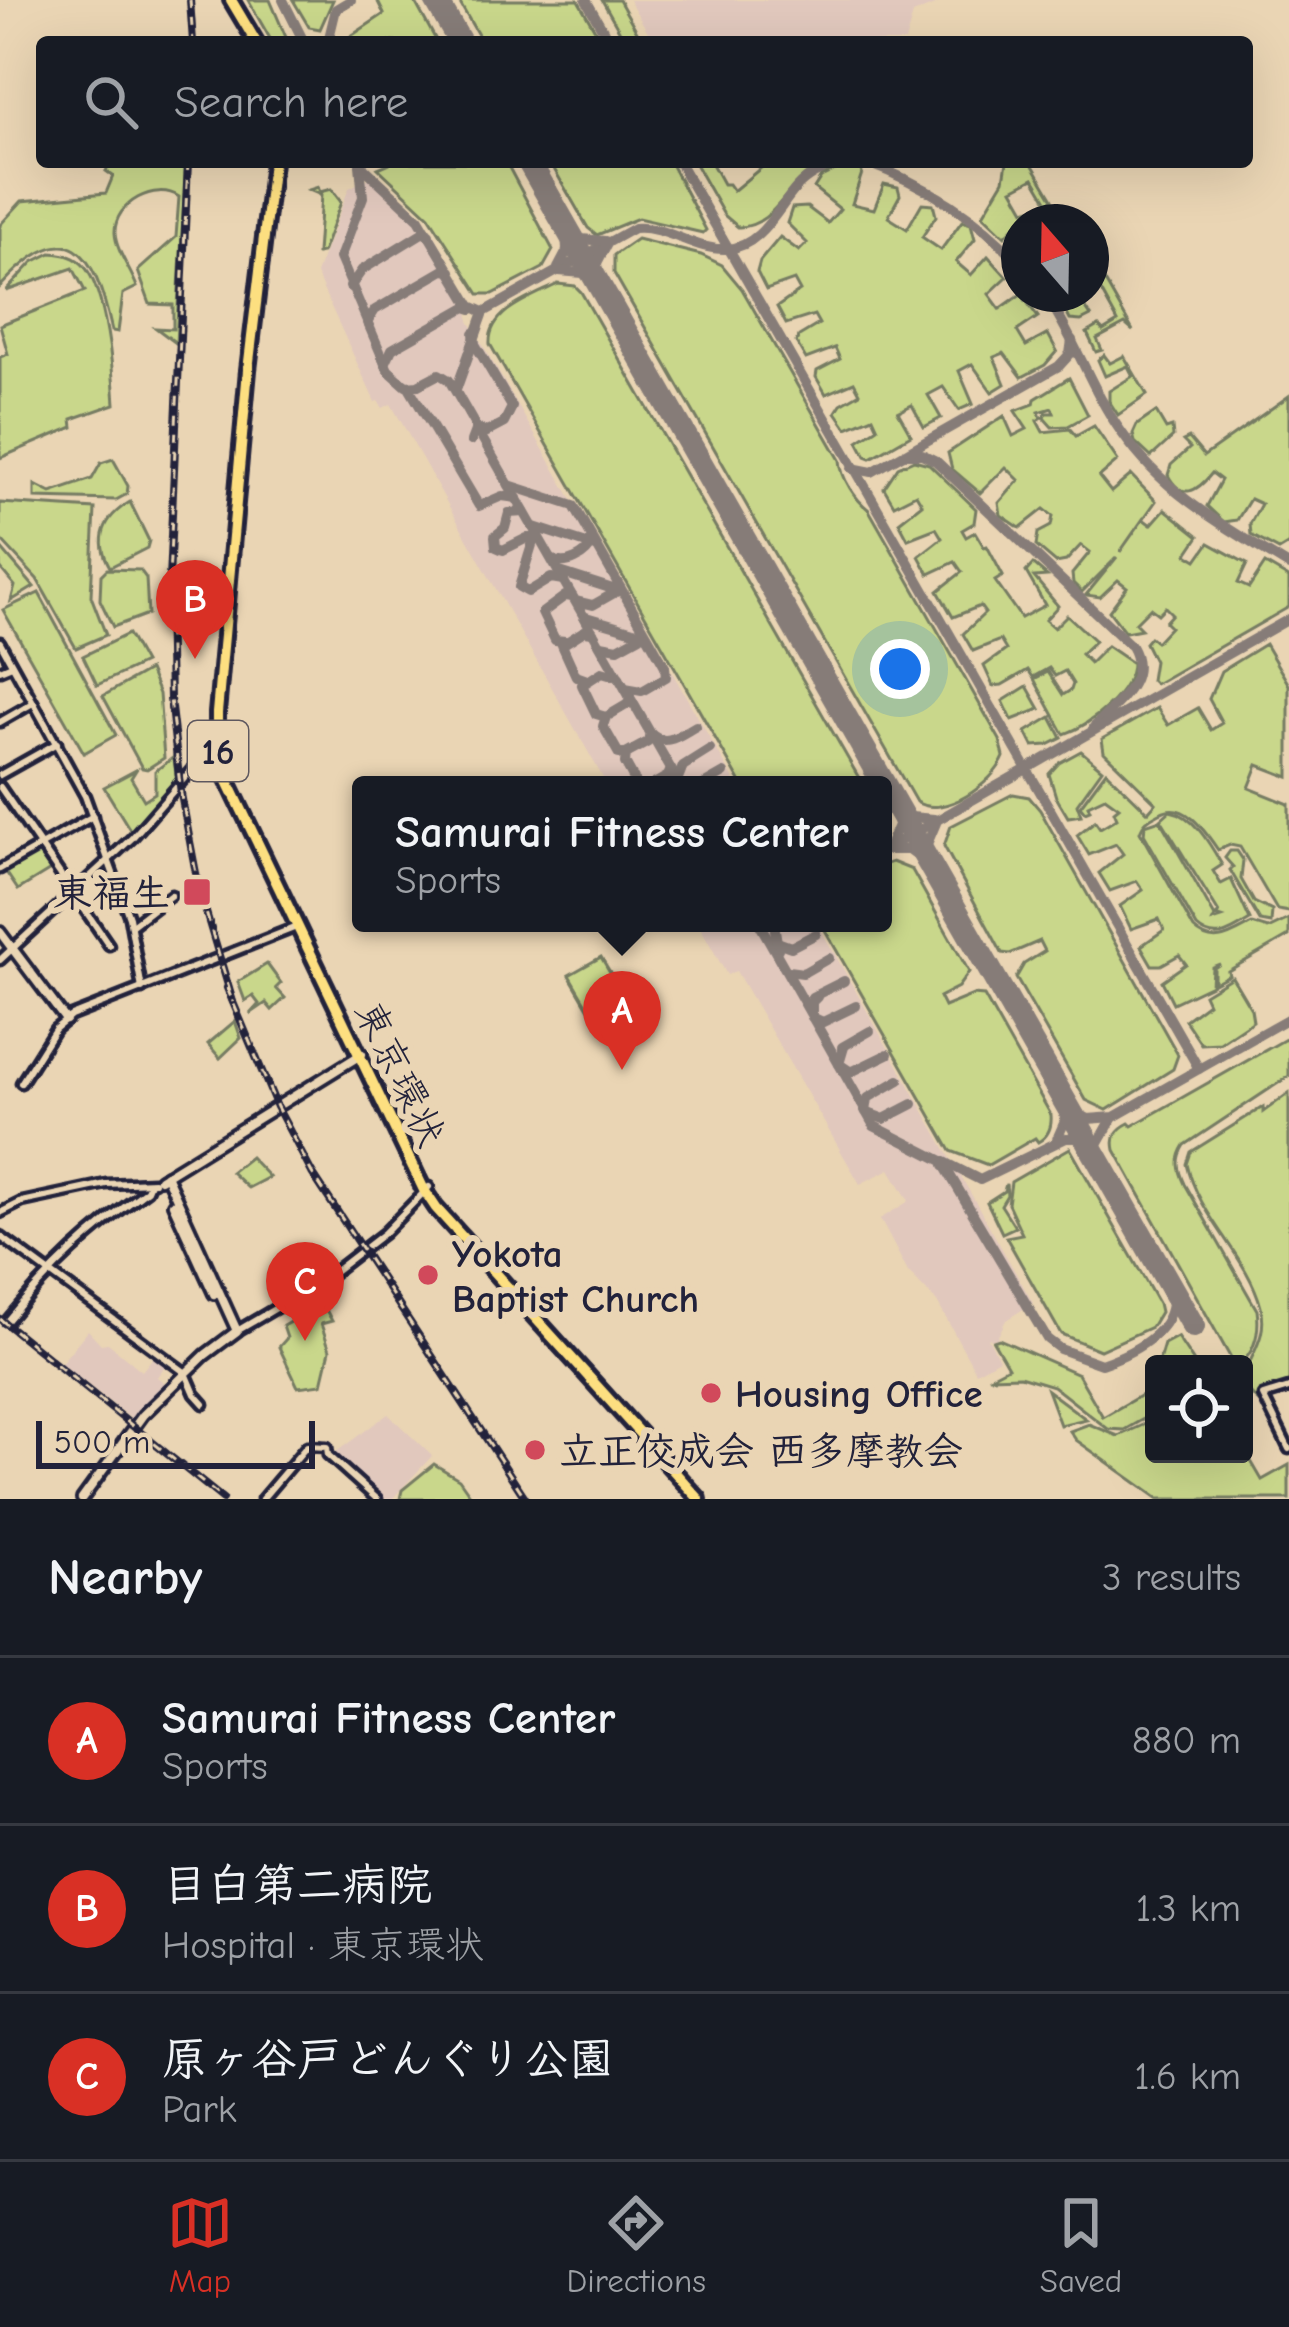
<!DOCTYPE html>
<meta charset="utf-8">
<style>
:root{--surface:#171b24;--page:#20242c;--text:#f1f3f6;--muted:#9ea1a6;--line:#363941;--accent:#d93025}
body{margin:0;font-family:"Comic Neue","Klee One",sans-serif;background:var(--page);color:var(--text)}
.controls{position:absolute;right:36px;bottom:36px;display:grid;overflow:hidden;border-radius:12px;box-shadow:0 12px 48px #0002}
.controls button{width:108px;height:108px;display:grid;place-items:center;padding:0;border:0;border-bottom:3px solid var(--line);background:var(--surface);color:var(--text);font:60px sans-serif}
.compass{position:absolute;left:1001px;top:204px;width:108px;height:108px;border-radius:50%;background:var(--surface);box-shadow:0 12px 48px #0002;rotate:340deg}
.scale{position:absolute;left:36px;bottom:30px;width:279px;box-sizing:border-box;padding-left:12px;border:6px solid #22223b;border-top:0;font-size:33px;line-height:42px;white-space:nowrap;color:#22223b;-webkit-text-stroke:9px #ead5b4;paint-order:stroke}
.you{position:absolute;left:900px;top:669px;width:42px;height:42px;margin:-30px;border:9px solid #fff;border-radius:50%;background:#1a73e8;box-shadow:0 0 0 18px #1a73e833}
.badge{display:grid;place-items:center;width:78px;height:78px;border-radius:50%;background:var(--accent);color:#fff;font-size:39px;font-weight:700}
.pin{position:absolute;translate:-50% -99px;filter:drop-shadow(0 3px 6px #0008)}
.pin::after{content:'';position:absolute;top:63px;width:42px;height:36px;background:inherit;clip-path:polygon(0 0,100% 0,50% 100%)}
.popup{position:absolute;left:352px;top:776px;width:540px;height:156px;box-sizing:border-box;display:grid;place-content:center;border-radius:12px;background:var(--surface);filter:drop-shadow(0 3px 9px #0005);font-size:39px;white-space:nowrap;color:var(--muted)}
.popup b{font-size:45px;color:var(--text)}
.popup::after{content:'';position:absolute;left:50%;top:100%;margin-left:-24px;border:24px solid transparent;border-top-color:var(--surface)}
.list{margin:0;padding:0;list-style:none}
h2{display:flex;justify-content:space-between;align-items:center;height:156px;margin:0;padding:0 48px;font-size:51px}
h2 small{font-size:39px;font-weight:400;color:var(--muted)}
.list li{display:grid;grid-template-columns:78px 1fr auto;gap:36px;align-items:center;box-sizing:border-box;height:168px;padding:0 48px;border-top:3px solid var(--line)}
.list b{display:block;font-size:45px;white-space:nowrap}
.list p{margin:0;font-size:39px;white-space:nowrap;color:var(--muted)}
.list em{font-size:39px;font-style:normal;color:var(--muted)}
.icon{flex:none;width:66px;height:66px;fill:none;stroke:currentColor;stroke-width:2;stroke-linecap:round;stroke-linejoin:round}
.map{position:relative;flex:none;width:1289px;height:1499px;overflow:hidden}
.search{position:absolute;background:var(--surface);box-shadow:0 12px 48px #0002;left:36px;right:36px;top:36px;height:132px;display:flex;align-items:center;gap:30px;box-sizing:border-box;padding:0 42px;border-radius:12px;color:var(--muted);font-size:45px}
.sheet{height:660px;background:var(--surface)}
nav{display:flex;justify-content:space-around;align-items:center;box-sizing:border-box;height:168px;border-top:3px solid var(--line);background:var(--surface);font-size:33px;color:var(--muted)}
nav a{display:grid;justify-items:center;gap:6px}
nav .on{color:var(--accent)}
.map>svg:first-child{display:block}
</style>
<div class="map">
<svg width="1289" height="1499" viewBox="0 0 1289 1499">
<rect width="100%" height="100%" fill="#ead5b4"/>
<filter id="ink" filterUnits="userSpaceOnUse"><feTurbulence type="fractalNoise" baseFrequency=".00833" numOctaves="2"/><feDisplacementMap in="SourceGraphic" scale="24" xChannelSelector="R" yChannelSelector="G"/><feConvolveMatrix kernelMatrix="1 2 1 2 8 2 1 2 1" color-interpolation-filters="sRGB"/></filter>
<g filter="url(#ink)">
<!-- built -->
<g fill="#e1c8bd">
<polygon points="629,0 946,0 913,14 905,42 654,42"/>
<polygon points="376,175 433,232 468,294 469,321 737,785 607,785 391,404 383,408 378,401 375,402 316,274 349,188"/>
<polygon points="698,923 817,923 1033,1303 1006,1320 996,1340 988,1338 999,1359 976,1372 937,1302 908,1272 880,1219 909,1201 890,1169 860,1184 736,971 727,975"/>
<polygon points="88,1330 101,1344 108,1343 142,1371 155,1355 167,1363 157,1377 166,1384 134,1421 61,1363"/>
<polygon points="388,1414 432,1456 392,1499 382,1499 332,1455"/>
</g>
<!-- green -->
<g fill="#c9d78b" stroke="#767c63" stroke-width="3">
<polygon points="248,0 270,0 288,42 272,42"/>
<polygon points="293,0 333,0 320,29 309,27"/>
<polygon points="377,0 414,0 437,42 342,42 384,14"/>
<polygon points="458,0 578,0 602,42 482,42"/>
<polygon points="602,0 619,0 643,42 626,42"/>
<path d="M111 162H186L176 343 156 328 173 329V305L150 304 138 271 176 237 179 197C156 181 114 203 115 233 116 251 131 270 137 287L123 294 118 332 112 331C94 249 69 211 0 287V225L22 201 106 193 113 176 106 171Z"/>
<polygon points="392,162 506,162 553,250 543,268 493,294 479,294 429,216 378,168"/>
<polygon points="550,162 670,162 706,230 703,233 638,218 597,235 588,228"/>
<path d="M694 162H711L723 184H728L733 191 768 162H827C817 167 808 171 801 179 782 197 767 228 738 227L724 215Z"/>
<polygon points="1007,162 1031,162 1053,199 1048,202 1034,178 1013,189 1025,210 1031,208 1034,215 1019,222 1005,236 983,215 1004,180"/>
<polygon points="842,167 860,169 862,173 852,204 874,209 884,184 898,187 900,195 888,217 907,229 922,203 933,204 936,216 922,237 941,250 962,221 971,224 975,239 956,262 971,275 988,256 1007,277 989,294 1000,309 1021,294 1038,317 1017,331 1026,346 1048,334 1057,351 1045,365 1022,377 1004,353 994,357 1005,384 992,392 972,364 959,371 973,404 959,410 943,387 928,395 941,418 924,427 912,405 898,412 911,435 871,458 866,456 858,441 878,428 873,417 847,428 836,412 841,404 860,393 854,382 826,394 816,377 817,371 840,359 835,348 806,359 796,342 799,336 819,324 814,315 786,324 777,307 800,291 794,280 766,290 757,272 760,261 780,237 799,251 807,243 787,223 792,208 807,207 828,223 840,209 814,188 821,177"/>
<polygon points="318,187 320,192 331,189 341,202 322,253 317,254 321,195 309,190"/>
<path d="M637 239 701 255 722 265 742 289 840 460C841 478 855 499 869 510L1000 740 1004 757C993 784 944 819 916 802L614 273V255Z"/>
<path d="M51 253C64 254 76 256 85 267 106 293 113 370 115 404L72 419 73 427 0 458V357L8 354 0 325 85 291 73 268 6 291 33 262Z"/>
<polygon points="1091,257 1133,331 1125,324 1097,339 1102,350 1096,352 1087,333 1099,326 1103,331 1118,322 1091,273"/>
<path d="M558 284 575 286 581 292 863 785H742L490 344C488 311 532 297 558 284Z"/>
<polygon points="1057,294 1076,294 1091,316 1081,321 1070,320"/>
<polygon points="1104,355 1110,363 1124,356 1147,395 1118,415 1109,401 1109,391 1133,376 1128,366 1105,376 1098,360"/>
<polygon points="1069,378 1088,415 1068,426 1052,427 1044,418 1046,413 1054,413 1052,408 1039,412 1041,418 1037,421 1043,432 1070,429 1076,436 1094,426 1118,461 1099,477 1111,492 1131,475 1156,501 1120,552 1143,519 1151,525 1165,509 1199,536 1187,554 1197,560 1209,543 1247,564 1238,583 1249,588 1265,564 1289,578 1289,607 1155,684 1151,680 1154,661 1145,643 1150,637 1156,642 1170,627 1165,622 1172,614 1165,607 1158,614 1150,608 1135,623 1141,629 1125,632 1109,611 1127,587 1118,580 1100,597 1086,595 1117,557 1082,592 1073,583 1072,574 1090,552 1081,545 1066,561 1056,563 1036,546 1038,533 1051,526 1053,516 1044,509 1020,528 1001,515 999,503 1019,480 1006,467 980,493 952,469 948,453 1004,416 1013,436 1027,429 1015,411 1034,404 1035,399"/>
<path d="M1289 396V544L1279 550 1251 535 1250 524 1261 504 1250 499 1237 520 1224 522 1207 506 1221 480 1212 473C1197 492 1182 501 1168 475L1171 465 1190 448 1183 441 1189 438 1204 456Z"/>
<polygon points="1156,412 1166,429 1172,427 1173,437 1151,457 1135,442 1133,434 1137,425"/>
<polygon points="113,459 128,486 127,494 116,500 35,498 35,485 51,493 92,479 101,463"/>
<path d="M914 460 929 464 976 509 974 523 962 530 966 537 975 532 984 547 987 546 1003 576 995 581 1021 618 1045 605 1026 572 1033 564 1047 576 1034 577 1058 606 1045 620 1054 628 1067 615 1095 641 1081 654 1090 663 1107 646 1132 663C1132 692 1090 726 1064 734L1034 679 1048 672 1063 695 1071 690 1073 684 1065 671 1055 676 1049 668 1033 677 1028 670 1002 685 993 686 984 666 1006 650 1000 640 973 651 963 634 985 613 980 606 953 617 938 591 962 572 955 562 929 574 919 556 942 538 936 528 908 539 899 522 922 504 916 494 894 505 884 488 898 467Z"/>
<path d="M130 502 149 541 147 548 110 567C94 539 104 517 130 502Z"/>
<polygon points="0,503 95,509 91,596 106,635 76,648 37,579 0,539"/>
<polygon points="0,547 34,587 11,601 15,586 0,568"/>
<polygon points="107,569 140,570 146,578 148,614 113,627 100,600 101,575"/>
<polygon points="39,593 116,735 84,753 3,610"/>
<polygon points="128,634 144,663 97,685 83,656"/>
<path d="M1265 644 1289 685V777L1258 765 1249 788 1289 804V912L1277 910 1240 847 1230 845 1218 850C1205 831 1184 799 1160 813 1149 819 1144 821 1140 832L1194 929C1214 948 1231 935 1252 924L1268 929 1289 919V936L1228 971 1229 975 1214 983V968L1220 964 1212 967 1211 985 1173 1003 1162 981 1186 964 1179 955 1161 965H1152L1141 946 1164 930 1159 919 1131 929 1120 906 1143 890 1137 881 1110 891 1099 873 1123 854 1116 844 1089 855 1077 835 1095 821 1100 828 1117 818 1114 811 1119 807 1105 797 1088 805 1090 810 1085 812 1080 806 1106 771 1148 812 1156 803 1104 752 1102 739 1157 708 1168 725 1198 708 1211 730 1222 723 1209 699 1221 671Z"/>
<polygon points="149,670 159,694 164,758 147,769 142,768 103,696"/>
<polygon points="1027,686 1040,709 1012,720 1003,701"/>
<polygon points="1051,717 1062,738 1048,745 1033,746 1026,732"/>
<polygon points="1081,751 1102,769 1077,804 1081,815 1068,817 1056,797 1049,774 1059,763"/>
<polygon points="174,757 177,784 132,833 104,787 136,770 131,778 144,800 155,793 155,771"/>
<polygon points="1013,794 1029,797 1040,810 1178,1055 1173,1069 1107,1110 1086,1100 1016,978 1024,964 1045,951 1040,941 1010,954 1002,953 944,846 951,826"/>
<path d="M1170 811C1194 815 1210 844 1222 865L1213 871 1221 884 1231 879 1250 920C1232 931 1216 944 1197 927L1144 834 1145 825 1160 820 1215 917 1213 921 1222 918 1216 916 1219 913 1161 819Z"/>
<polygon points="40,849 52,869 18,890 4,869"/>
<polygon points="1230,851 1237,851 1243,860 1241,879 1254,902 1272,911 1271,923 1260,921 1230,870 1233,867 1225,858"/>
<path d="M892 862 912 870 969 972 958 987 939 997 944 1007 973 995 984 996 1051 1115C1052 1127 1049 1136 1038 1142L1035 1138 988 1165 951 1151 821 923H883V865Z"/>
<polygon points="601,957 632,1009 600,1028 569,975"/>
<polygon points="267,964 281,983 276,988 285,998 272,1010 266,1003 250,1014 259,1004 253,996 245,1001 238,982"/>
<polygon points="1232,977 1251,1009 1253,1021 1220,1043 1201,1044 1185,1020 1208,1003 1204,994"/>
<polygon points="235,1021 241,1038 220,1058 208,1044"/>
<path d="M1289 1037V1076L1185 1145C1176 1159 1178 1169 1185 1184L1257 1310C1260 1331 1256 1349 1241 1364H1234L1115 1150C1112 1136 1117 1129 1129 1123L1132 1126Z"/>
<path d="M1289 1093V1387L1262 1391 1259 1395 1264 1406C1218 1373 1273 1355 1261 1307 1248 1256 1198 1216 1187 1164L1191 1152 1263 1107V1112Z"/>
<polygon points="1070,1148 1158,1303 1160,1312 1151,1327 1100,1350 1061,1334 1006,1237 1022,1234 1008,1204 1011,1182"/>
<polygon points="250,1157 269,1177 248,1188 231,1172"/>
<polygon points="1006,1184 1007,1195 1001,1205 1015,1227 1002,1233 987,1202 1004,1191"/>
<polygon points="316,1291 332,1321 321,1324 330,1350 322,1384 298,1387 279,1347 287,1338 283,1326 302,1315 297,1301"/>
<polygon points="1177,1337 1195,1364 1158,1364 1164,1344"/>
<polygon points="999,1339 1078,1374 1103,1417 1150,1390 1154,1378 1154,1413 1124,1430 1108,1429 1053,1386 1020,1376 989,1377 1008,1367 993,1341"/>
<polygon points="1047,1390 1086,1419 1060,1425"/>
<polygon points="1154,1420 1154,1454 1244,1454 1244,1449 1262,1480 1289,1465 1289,1499 1159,1499 1076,1440 1070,1431 1089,1424 1118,1436"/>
<polygon points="434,1464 459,1479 473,1499 400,1499 402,1490"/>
</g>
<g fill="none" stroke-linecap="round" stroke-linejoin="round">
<!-- taxiway -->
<g stroke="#867c78" stroke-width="10">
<polyline points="283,0 304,42"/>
<polyline points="586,0 610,42"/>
<polyline points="328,42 336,9 351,0"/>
<polyline points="679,162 1199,1069"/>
<path d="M865 162C925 184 975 215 1019 262"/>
<path d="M360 164 419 219 471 306 484 312 634 228C666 225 695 251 727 249 761 247 777 209 797 187 808 175 823 169 838 162"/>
<polyline points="360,165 363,197 340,258 388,370 406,386 418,385 439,374 449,380 680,785"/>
<polyline points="564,224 581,239 605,241"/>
<polyline points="558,268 567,251 566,229"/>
<polyline points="559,271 583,273 599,286"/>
<polyline points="599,283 597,263 607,244"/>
<polyline points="350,287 362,270 422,233 429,234"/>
<path d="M1045 294C1075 338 1091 390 1122 433 1166 496 1226 527 1289 566"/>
<polyline points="367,323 375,310 444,270 451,271"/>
<polyline points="385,364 392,349 466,307 472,309"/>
<polyline points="408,386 479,506 502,496 517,498"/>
<polyline points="456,390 484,312"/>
<polyline points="471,441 476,428 487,432 504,423 512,407 475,344 474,333"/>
<path d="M907 454H922L936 461 1131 646C1151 680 1116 703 1094 727"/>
<polyline points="852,468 872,472 1059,366 1070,354 1072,340"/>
<polyline points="509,485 574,506 665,666 666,677 642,691 625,688"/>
<polyline points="524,512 509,513 505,528 495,536 496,547 503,550 527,538 538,538"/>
<polyline points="534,527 596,547"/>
<polyline points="536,532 519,587 528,592 551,578 563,580"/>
<path d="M553 560C566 567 587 556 592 543"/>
<polyline points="560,572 622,592"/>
<polyline points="576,601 593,605 616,592 617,585"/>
<polyline points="586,617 647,635"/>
<polyline points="565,641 555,640 542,613 565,596 573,597"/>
<polyline points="601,645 618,648 640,636 641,628"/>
<polyline points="587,680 576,676 562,645 584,631 593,632"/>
<polyline points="606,717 596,714 582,685 602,672 619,677"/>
<polyline points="626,754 619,754 603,726 606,717 628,704 630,696"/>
<polyline points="677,781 683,766 710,749"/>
<path d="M637 785 625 763 626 754 648 742 651 734C666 748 681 734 696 726"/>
<polyline points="652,785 668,776 671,769"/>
<polyline points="703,785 724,773"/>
<polyline points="894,802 911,817 934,819"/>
<polyline points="890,844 898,825 895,805"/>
<polyline points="887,850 909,850 929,865"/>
<polyline points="883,851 1289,619"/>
<polyline points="931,867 927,844 936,823"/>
<polyline points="759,923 874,1126 980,1180 1066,1138 1085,1138"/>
<polyline points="774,923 778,949"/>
<polyline points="777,942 791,947 816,934"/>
<polyline points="788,971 803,973 829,958"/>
<polyline points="812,997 844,981"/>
<polyline points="817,997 812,1002 812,1017 823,1022 856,1006"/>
<polyline points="842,1047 870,1031"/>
<polyline points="844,1047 839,1064 851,1072 888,1054"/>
<polyline points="1067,1106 1088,1119 1114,1117 1289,1018"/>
<polyline points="866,1112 868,1098 899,1080"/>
<polyline points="868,1113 884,1119 913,1104"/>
<polyline points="1057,1139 1065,1121 1063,1098"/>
<path d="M944 1165 1047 1339 1060 1349 1101 1364C1135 1352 1183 1328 1170 1285"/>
<polyline points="1100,1165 1098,1144 1112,1119"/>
</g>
<!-- runway -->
<g stroke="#867c78" stroke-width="24">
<polyline points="436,0 460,42"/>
<polyline points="529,162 1193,1326"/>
</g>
<!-- tertiary casing -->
<g stroke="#22223b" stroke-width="15">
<g id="tertiary">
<polyline points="0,642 85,796 129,917 142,989"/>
<polyline points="0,670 12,665"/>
<polyline points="0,722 33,703"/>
<polyline points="0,775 57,743"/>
<polyline points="0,787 109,945"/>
<polyline points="0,869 93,816"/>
<polyline points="132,925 171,895"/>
<polyline points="0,960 132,838 210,749 223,747"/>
<polyline points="21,1083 55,1029 71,1016 299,926"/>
<polyline points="0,1213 22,1202 106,1184 154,1182"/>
<polyline points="0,1236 186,1373 195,1394 204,1404"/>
<path d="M7 1321C51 1267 91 1231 147 1190L150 1183"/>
<polyline points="237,1331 322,1281 384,1233 429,1187"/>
<polyline points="1289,1388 1263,1396 1289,1449"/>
<polyline points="262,1499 307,1446 327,1447 328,1455 377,1499"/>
</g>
</g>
<!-- secondary casing -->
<g stroke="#22223b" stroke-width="16">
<g id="secondary">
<polyline points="0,932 66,1020"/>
<polyline points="160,1179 362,1054"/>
<polyline points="173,1204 214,1294"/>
<polyline points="82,1499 143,1415 205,1355 237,1331 166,1175"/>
</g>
</g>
<!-- trunk casing -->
<g stroke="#22223b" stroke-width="20">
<g id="trunk">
<polyline points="231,0 256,42"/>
<polyline points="273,162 248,370 217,713 217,748 225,775 424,1190 436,1208 699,1499"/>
</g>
</g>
<!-- tertiary -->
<use href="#tertiary" stroke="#ead5b4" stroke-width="6"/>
<!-- secondary -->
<use href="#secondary" stroke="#ead5b4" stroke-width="8"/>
<!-- trunk -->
<use href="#trunk" stroke="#fddf80" stroke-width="10"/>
<!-- rail casing -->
<g stroke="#22223b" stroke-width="8">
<g id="rail">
<polyline points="190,0 193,42"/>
<polyline points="188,162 168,602 170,699 181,794 199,889 233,1002"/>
<polyline points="227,988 277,1107 312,1173 526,1499"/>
<polyline points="0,1319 223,1499"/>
</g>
</g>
<!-- rail -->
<use href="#rail" stroke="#ead5b4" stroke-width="3" stroke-dasharray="9" stroke-linecap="butt"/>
</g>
</g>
<!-- markers -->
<g fill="#d1495b" stroke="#ead5b4" stroke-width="4.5">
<rect x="182" y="877" width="30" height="30" rx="6"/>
<circle cx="428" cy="1275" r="12"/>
<circle cx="711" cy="1393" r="12"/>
<circle cx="535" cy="1450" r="12"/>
</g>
<g text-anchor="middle" stroke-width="12" stroke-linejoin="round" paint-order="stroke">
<!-- shield labels -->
<rect fill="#ead5b4" stroke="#5e585f" stroke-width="3" x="188" y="721" width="60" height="60" rx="9"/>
<g font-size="36" font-weight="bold" fill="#22223b">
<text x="218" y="764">16</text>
</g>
<!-- poi labels -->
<g font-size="39" font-weight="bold" fill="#22223b" stroke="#ead5b4" text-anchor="start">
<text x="170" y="906" text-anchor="end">東福生</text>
<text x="452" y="1267">Yokota<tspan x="452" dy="45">Baptist Church</tspan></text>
<text x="735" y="1407">Housing Office</text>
<text x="559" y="1464">立正佼成会 西多摩教会</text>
</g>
<!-- street labels -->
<g font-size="39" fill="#22223b" stroke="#ead5b4">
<text transform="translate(401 1073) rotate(64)" y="14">東京環状</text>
</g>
</g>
</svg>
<div class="controls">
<button><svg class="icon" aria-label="locate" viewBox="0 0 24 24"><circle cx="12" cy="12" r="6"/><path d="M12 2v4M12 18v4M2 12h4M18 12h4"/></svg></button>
</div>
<svg class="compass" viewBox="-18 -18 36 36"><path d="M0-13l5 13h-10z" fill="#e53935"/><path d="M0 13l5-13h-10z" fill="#9ea1a6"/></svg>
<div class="scale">500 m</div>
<div class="you"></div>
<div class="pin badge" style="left:622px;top:1070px">A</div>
<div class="popup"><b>Samurai Fitness Center</b>Sports</div>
<div class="pin badge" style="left:195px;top:659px">B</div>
<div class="pin badge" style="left:305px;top:1341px">C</div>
<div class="search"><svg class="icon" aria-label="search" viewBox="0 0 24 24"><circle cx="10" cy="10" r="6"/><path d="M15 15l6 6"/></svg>Search here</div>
</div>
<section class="sheet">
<h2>Nearby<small>3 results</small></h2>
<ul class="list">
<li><span class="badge">A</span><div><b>Samurai Fitness Center</b><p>Sports</p></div><em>880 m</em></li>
<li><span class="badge">B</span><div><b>目白第二病院</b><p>Hospital · 東京環状</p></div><em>1.3 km</em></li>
<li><span class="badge">C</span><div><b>原ヶ谷戸どんぐり公園</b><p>Park</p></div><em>1.6 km</em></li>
</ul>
</section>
<nav>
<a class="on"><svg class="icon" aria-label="map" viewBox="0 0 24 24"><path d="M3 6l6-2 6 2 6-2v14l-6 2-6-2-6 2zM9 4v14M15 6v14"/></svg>Map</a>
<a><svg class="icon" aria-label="directions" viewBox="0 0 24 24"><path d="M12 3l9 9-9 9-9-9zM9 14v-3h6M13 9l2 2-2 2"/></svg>Directions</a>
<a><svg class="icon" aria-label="saved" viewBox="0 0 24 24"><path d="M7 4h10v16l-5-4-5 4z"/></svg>Saved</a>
</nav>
